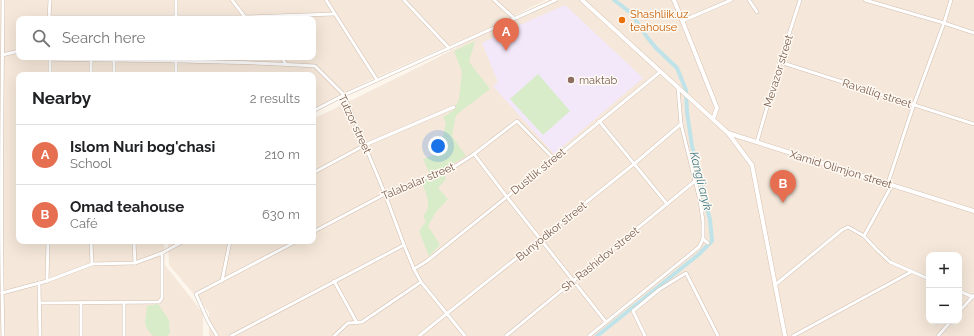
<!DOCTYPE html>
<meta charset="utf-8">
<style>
:root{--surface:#fff;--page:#f2f2f2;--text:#202124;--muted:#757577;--line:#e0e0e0;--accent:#e76f51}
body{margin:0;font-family:Raleway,sans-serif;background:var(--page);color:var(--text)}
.controls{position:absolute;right:12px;bottom:12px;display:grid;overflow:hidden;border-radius:8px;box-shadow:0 4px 16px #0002}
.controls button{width:36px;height:36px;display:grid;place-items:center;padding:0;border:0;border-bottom:1px solid var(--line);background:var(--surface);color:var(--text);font:20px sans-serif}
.you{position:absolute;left:438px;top:146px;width:14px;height:14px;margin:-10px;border:3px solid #fff;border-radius:50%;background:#1a73e8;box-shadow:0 0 0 6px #1a73e833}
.badge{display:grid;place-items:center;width:26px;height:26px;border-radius:50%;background:var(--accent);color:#fff;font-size:13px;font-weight:700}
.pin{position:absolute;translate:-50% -33px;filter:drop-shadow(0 1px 2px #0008)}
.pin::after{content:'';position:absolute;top:21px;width:14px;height:12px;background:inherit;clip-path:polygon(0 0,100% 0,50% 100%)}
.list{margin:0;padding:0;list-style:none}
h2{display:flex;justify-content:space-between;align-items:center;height:52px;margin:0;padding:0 16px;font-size:17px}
h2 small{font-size:13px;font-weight:400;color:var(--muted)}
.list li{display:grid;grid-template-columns:26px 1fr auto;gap:12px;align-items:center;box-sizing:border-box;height:60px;padding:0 16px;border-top:1px solid var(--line)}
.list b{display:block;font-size:15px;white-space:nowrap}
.list p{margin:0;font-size:13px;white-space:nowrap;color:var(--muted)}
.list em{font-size:13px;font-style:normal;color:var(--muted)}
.icon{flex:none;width:22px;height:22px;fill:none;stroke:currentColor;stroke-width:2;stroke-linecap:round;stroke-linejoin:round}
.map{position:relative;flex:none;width:974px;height:336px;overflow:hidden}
.search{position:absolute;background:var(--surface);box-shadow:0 4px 16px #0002;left:16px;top:16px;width:300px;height:44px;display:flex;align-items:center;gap:10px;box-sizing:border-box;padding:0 14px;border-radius:8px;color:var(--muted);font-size:15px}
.panel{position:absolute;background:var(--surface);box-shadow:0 4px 16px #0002;left:16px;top:72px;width:300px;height:172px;border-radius:8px}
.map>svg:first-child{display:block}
</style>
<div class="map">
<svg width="974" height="336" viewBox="0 0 974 336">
<rect width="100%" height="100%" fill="#fdf6ec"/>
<!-- residential -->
<g fill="#f5e8da" fill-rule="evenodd">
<path d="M0 0H546L504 21 368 81 313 109V75H19V241H164L165 265 203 313V336H0ZM19 19H313V57H19Z"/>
<path d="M549 0H974V336H209V312L169 265 168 241H313V119L421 66ZM929 255H959V321H929Z"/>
</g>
<!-- education -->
<polygon fill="#f3e8fa" points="565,5 643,78 554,154 493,86 498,82 482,43 513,28"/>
<!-- green -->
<g fill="#d8ecc9">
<path d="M475 41 469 62 490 89 456 115 452 136 466 156C454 163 443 170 430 174L423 159 439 153 446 123 443 117 454 110 459 99 462 72 454 51Z"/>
<polygon points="538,74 570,111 543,135 510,99"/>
<path d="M444 174 446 179 438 188 448 199 435 213 428 226 440 245 429 256 419 231 426 221 423 216C433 207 426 192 421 181L427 178Z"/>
<polygon points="158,304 169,320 170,333 167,336 155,336 152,335 146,327 145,323 147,306"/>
</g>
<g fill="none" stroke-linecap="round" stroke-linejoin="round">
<!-- canal -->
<polyline stroke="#bfe3e8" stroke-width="4" points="597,336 698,255 712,241 710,220 692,146 687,112 686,90 677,68 656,48 647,37 631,13 614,0"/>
<!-- street casing -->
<g stroke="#d1beb0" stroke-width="4">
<g id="street">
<polyline points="232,0 245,17 250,19"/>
<polyline points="326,0 377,80"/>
<polyline points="404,0 449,48"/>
<polyline points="494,0 514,18"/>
<polyline points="749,0 757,12"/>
<polyline points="865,0 944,23 974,33"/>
<polyline points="49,17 245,17 334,14"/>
<polyline points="49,18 50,0"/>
<polyline points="176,19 176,0"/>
<polyline points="682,21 731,0"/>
<polyline points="2,55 19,51"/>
<polyline points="281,57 286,64"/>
<path d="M50 59C138 61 227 60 315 66L344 95 385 194 404 245 414 269 421 282 465 336"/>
<polyline points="91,60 91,75"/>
<polyline points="114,60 114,75"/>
<polyline points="780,62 974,124"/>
<polyline points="50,75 50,57"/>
<polyline points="176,75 176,57"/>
<polyline points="678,88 681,124 700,201 703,221 703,239 708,243"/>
<polyline points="313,111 344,95 556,0"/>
<polyline points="599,121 667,204"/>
<polyline points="757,142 780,62 800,0"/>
<polyline points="474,154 507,197 606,322"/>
<polyline points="313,173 365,145 454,107"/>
<polyline points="888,183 914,104 944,23 951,0"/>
<polyline points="313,232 385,194 427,177 451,169 474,154 517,121 554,159"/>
<polyline points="864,236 892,185"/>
<polyline points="91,241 92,264"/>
<polyline points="134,241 135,263"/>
<polyline points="414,269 427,261 554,159 660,72"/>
<polyline points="47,281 48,241"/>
<polyline points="222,281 230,241"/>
<polyline points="334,281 357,323"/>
<polyline points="39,283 40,336"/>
<polyline points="775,285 842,230 848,227 864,236 876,249 890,262 929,279"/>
<polyline points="959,291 973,297"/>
<polyline points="2,293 47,281 92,264 135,263 162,253 184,241"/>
<polyline points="81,302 81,336"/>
<polyline points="40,303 159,302 162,298 162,253"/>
<polyline points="959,312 974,295"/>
<path d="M3 336C0 224 2 112 3 0"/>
<polyline points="124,336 124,302"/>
<polyline points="217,336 208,321 196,294 297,241"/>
<polyline points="231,336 404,245"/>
<polyline points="334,336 348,323 362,322 421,282"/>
<polyline points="419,336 634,164 681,124"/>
<polyline points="506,336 695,181"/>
<polyline points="589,336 699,247 703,239"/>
<polyline points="645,336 633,311 660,289 686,273 718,336"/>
<polyline points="793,336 911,272"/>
<polyline points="938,336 951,321"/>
</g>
</g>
<!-- secondary casing -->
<g stroke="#d6c0b0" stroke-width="5">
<g id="secondary">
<polyline points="582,0 728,133 974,211"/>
<polyline points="674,0 717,108 713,119"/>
<polyline points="728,133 752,165 785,336"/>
</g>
</g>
<!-- street -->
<use href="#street" stroke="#fff" stroke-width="3"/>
<!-- secondary -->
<use href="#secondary" stroke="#fff" stroke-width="4"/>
</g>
<!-- markers -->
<circle fill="#e8710a" stroke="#fffaf3" stroke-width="1.5" cx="622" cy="20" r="4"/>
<circle fill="#8d6e63" stroke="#fffaf3" stroke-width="1.5" cx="571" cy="80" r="4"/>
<g text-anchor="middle" stroke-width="3" stroke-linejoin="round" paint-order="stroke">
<!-- food labels -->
<g font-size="11" fill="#c56008" stroke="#fffaf3" text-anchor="start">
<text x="630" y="18">Shashliik.uz<tspan x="630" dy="13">teahouse</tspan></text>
</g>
<!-- street labels -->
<g font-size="11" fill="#7a5c4d" stroke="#fffaf3">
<text transform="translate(778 71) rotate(-73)" y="4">Mevazor street</text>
<text transform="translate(877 93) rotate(18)" y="4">Ravalliq street</text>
<text transform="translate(355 124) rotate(65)" y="4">Tutzor street</text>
<text transform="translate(841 169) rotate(17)" y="4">Xamid Olimjon street</text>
<text transform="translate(538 171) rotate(-39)" y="4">Dustlik street</text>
<text transform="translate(418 181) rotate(-23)" y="4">Talabalar street</text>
<text transform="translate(551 231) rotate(-39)" y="4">Bunyodkor street</text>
<text transform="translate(600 259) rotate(-39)" y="4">Sh. Rashidov street</text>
</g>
<!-- education labels -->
<g font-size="11" fill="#785e54" stroke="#fffaf3" text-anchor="start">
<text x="579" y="84">maktab</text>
</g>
<!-- water labels -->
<g font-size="12" font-style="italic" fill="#437c86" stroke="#fffaf3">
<text transform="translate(701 181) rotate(76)" y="4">Kangli aryk</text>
</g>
</g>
</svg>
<div class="controls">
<button>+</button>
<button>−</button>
</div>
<div class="you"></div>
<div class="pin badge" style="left:506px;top:51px">A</div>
<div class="pin badge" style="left:783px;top:203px">B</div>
<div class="search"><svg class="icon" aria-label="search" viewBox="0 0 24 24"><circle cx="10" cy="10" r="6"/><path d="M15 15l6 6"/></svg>Search here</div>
<section class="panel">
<h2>Nearby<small>2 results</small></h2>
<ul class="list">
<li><span class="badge">A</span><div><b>Islom Nuri bog'chasi</b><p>School</p></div><em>210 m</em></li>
<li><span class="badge">B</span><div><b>Omad teahouse</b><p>Café</p></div><em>630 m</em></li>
</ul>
</section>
</div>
